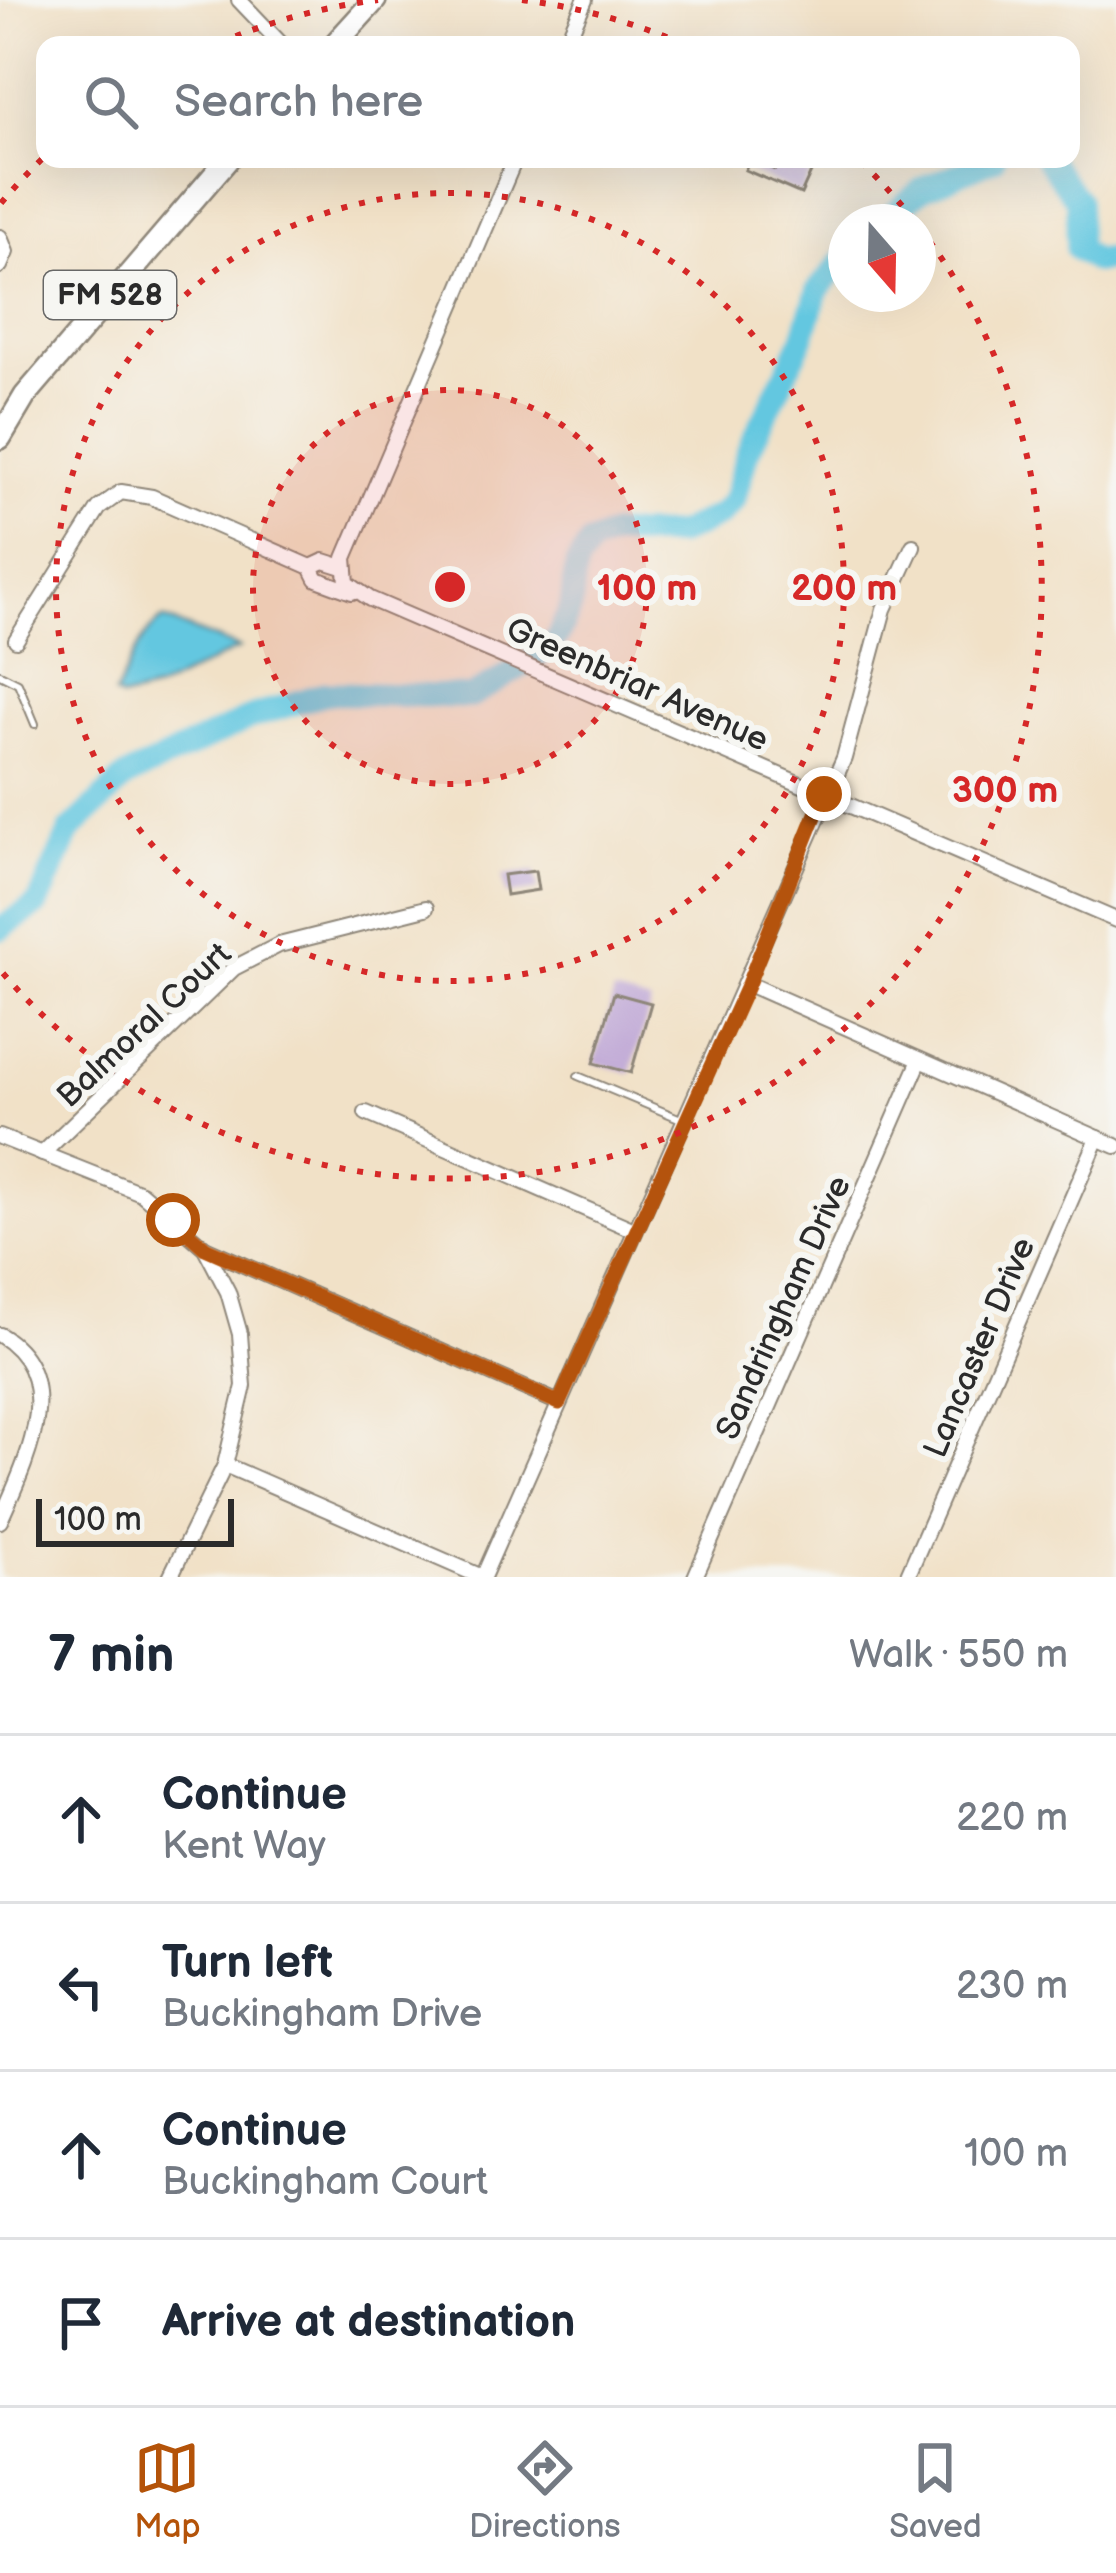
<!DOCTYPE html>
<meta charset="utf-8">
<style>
:root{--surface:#fff;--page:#f6f6f7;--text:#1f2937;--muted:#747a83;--line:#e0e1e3;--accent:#b45309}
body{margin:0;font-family:"Balsamiq Sans",sans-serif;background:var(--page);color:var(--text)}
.compass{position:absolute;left:828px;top:204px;width:108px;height:108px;border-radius:50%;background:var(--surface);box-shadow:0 12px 48px #0002;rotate:160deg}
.scale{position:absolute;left:36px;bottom:30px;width:198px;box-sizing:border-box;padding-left:12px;border:6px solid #2b2b2b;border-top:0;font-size:33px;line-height:42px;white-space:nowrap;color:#2b2b2b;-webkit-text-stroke:9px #f6f6f2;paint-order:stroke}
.stop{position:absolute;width:36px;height:36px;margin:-27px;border:9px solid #b45309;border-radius:50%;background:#fff}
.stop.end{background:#b45309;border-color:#fff;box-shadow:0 3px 12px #0008}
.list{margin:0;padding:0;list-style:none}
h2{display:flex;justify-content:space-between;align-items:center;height:156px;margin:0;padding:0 48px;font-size:51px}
h2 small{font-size:39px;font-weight:400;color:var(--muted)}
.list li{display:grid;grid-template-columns:78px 1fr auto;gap:36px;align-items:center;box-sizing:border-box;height:168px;padding:0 48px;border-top:3px solid var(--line)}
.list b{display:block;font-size:45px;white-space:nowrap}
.list p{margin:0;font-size:39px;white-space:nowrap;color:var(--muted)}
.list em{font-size:39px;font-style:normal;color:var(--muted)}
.icon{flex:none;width:66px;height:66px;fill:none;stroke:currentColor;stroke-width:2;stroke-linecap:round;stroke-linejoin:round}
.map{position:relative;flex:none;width:1116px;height:1577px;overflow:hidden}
.search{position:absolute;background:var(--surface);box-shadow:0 12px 48px #0002;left:36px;right:36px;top:36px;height:132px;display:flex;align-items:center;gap:30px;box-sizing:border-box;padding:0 42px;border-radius:24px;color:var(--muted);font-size:45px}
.sheet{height:828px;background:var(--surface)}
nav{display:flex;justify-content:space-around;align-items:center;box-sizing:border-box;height:168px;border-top:3px solid var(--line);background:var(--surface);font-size:33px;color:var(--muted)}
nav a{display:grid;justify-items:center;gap:6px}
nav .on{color:var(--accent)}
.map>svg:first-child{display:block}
</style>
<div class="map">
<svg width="1116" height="1577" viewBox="0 0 1116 1577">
<rect width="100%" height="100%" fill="#f6f6f2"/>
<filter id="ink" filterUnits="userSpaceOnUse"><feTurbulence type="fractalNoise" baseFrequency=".00833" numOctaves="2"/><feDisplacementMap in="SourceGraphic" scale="24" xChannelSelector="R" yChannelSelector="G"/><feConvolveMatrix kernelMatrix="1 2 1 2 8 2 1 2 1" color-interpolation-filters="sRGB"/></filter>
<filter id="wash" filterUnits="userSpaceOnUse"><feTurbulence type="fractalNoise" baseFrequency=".004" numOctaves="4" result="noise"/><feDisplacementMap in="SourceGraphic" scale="48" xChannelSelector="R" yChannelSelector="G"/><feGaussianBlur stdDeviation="2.7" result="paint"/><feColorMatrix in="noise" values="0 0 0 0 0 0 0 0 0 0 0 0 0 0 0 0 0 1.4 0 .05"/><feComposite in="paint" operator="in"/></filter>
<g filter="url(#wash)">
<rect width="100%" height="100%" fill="#f1e1c7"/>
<!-- water -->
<path fill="#63c7e0" stroke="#477986" stroke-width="3" d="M163 619 239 648 156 690 121 699 115 695C128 669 140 634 163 619Z"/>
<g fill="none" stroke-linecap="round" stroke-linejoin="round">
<!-- river -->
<g stroke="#63c7e0" stroke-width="24">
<polyline points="1047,159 1078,201 1077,249 1095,262 1116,257"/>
<polyline points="883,222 922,189 993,159"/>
<polyline points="0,929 38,904 70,831 125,778 252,717 326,693 471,697 537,657 557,638 571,607 576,565 590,544 614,535 677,535 720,515 734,500 747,453 803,338 818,290 846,257"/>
</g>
</g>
<g id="blocks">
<!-- building -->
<g fill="#c2acd7">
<polygon points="750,159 775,170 782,159 811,172 801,194 745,170"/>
<polygon points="535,871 538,890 506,895 503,875"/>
<polygon points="614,993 651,1003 631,1073 594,1063"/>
</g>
</g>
</g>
<g filter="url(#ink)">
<use href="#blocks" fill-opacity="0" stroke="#8e8679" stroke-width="3"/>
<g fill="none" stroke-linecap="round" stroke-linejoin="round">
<!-- service casing -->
<g stroke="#8e8679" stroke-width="10">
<g id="service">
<polyline points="0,674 18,683 35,724"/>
<polyline points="578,1076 681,1119"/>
</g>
</g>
<!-- minor casing -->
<g stroke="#8e8679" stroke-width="18">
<g id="minor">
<polyline points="239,0 282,45"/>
<polyline points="565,45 585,0"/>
<polyline points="515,159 345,558 347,583 370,599 1116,920"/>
<polyline points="0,237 6,252 0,266"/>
<polyline points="311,567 324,561 343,567"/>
<polyline points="16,640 99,508 121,492 152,497 311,567 317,579 352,592"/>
<polyline points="748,984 1116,1146"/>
<polyline points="366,1113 634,1230"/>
<polyline points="0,1137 141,1193 205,1248 228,1292 240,1334 244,1386 225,1465 170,1577"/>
<polyline points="42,1154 234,968 279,945 426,908"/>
<polyline points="205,1248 559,1403"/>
<path d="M0 1335C70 1377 25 1464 0 1521"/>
<polyline points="225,1465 482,1577"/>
<polyline points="483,1577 844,758 884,609 913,546"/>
<polyline points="695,1577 920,1060"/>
<polyline points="907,1577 1098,1138"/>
</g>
</g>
<!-- primary casing -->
<g stroke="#8e8679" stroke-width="26">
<g id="primary">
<polyline points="334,45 375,0"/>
<polyline points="0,438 25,396 228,159"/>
</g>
</g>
<!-- service -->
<use href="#service" stroke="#fff" stroke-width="6"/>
<!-- minor -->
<use href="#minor" stroke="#fff" stroke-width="14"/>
<!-- primary -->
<use href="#primary" stroke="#fff" stroke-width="21"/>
</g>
</g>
<g fill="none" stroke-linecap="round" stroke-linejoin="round" filter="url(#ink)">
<!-- route -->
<polyline stroke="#b45309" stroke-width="15" points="173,1220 205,1248 559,1403 748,984 824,794"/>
</g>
<!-- distance rings -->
<circle cx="450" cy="587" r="197" fill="#d62828" fill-opacity=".12"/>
<g fill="none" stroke="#d62828" stroke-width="6" stroke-dasharray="6 12">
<circle cx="450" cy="587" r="197"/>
<circle cx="450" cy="587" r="394"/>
<path d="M1 203A591 591 0 0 1 43 158M219 43A591 591 0 0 1 378 0M522 0A591 591 0 0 1 681 43M861 162A591 591 0 0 1 913 219M919 227A591 591 0 0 1 1 971"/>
</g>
<g text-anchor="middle" stroke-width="12" stroke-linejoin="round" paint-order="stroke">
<!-- shield labels -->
<rect fill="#f6f6f2" stroke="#686867" stroke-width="3" x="44" y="271" width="132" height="48" rx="9"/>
<g font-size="30" font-weight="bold" fill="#2b2b2b">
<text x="110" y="305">FM 528</text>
</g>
<!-- street labels -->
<g font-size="33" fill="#2b2b2b" stroke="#f6f6f2">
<text transform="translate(638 683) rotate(24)" y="12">Greenbriar Avenue</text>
<text transform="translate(143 1024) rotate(-43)" y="12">Balmoral Court</text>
<text transform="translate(782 1307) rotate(-66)" y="12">Sandringham Drive</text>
<text transform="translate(978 1347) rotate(-67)" y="12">Lancaster Drive</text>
</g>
</g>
<circle cx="450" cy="587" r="18" fill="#d62828" stroke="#f6f6f2" stroke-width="6"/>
<g font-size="36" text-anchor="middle" font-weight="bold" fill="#d62828" stroke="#f6f6f2" stroke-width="12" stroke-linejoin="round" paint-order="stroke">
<text x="647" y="600">100 m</text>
<text x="844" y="600">200 m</text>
<text x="1005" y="802">300 m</text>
</g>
</svg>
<svg class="compass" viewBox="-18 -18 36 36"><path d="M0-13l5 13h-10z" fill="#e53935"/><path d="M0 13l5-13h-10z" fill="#747a83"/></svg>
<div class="scale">100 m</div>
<div class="stop" style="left:173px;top:1220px"></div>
<div class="stop end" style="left:824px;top:794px"></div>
<div class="search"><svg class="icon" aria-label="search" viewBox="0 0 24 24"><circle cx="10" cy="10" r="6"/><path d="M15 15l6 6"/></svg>Search here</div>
</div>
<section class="sheet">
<h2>7 min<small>Walk · 550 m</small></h2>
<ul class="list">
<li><svg class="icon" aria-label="ahead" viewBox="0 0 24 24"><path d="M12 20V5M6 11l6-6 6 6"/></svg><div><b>Continue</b><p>Kent Way</p></div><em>220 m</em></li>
<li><svg class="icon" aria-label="left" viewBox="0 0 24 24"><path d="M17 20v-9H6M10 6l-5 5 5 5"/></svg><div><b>Turn left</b><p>Buckingham Drive</p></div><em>230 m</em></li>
<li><svg class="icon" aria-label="ahead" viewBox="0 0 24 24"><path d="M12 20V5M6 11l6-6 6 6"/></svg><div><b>Continue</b><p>Buckingham Court</p></div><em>100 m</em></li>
<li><svg class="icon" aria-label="arrive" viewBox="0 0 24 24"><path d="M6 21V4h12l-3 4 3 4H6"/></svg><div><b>Arrive at destination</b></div></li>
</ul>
</section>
<nav>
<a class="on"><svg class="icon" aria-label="map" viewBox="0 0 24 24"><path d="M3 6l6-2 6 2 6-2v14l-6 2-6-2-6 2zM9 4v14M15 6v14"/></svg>Map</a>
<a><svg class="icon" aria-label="directions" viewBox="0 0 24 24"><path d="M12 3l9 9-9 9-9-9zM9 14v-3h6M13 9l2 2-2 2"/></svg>Directions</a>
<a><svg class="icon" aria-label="saved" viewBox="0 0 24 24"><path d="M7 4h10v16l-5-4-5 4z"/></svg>Saved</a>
</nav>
